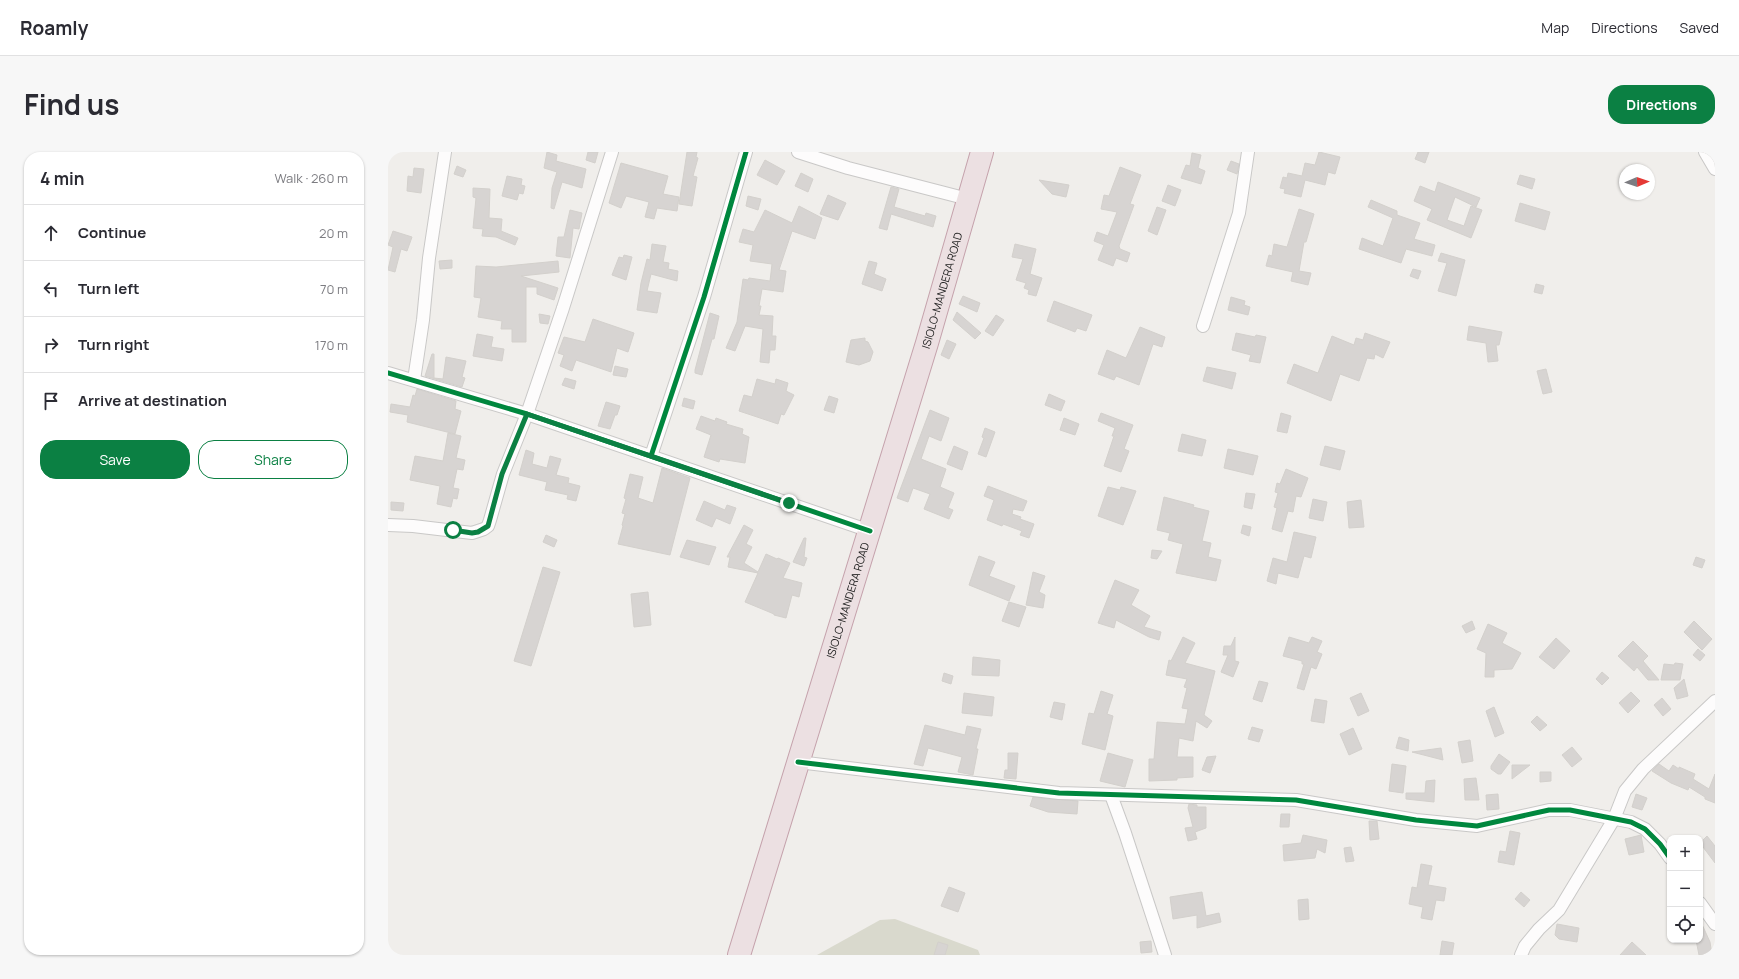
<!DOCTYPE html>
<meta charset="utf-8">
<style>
:root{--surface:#fff;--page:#f7f7f7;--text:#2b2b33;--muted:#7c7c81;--line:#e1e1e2;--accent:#0b8043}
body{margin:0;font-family:Manrope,sans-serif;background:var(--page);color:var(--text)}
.controls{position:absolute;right:12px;bottom:12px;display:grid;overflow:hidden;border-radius:8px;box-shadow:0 1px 3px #0004}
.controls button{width:36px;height:36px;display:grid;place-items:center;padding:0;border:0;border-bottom:1px solid var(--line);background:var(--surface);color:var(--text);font:20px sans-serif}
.compass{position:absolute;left:1231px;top:12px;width:36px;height:36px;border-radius:50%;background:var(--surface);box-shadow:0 1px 3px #0004;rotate:88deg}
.stop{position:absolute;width:12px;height:12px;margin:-9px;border:3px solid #0b8043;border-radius:50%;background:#fff}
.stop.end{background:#0b8043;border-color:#fff;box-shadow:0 1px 4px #0008}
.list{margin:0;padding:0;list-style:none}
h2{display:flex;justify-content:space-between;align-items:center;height:52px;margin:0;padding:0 16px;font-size:17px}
h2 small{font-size:13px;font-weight:400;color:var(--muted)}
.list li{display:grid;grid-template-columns:26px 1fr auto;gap:12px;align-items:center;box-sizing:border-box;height:56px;padding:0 16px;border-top:1px solid var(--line)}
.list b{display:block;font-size:15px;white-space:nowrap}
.list em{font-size:13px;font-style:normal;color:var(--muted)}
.actions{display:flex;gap:8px;padding:12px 16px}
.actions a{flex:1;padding:9px 0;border:1px solid var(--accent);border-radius:16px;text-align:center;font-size:14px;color:var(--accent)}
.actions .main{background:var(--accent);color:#fff}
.icon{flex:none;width:22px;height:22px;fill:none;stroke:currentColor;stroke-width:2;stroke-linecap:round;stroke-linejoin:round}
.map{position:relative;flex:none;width:1327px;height:803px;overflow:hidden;border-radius:16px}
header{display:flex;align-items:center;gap:24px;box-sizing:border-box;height:56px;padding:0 20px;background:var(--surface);border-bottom:1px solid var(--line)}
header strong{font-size:19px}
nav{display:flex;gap:22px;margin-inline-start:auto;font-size:14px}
.intro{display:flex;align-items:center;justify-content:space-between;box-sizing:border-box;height:96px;padding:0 24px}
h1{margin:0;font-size:28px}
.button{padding:10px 18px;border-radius:16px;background:var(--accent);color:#fff;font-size:14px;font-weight:700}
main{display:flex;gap:24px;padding:0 24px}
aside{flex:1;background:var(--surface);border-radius:16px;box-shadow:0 1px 3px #0004}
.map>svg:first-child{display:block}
</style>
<header>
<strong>Roamly</strong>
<nav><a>Map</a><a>Directions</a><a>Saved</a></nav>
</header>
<div class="intro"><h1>Find us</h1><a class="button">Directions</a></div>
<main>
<aside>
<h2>4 min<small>Walk · 260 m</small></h2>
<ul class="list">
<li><svg class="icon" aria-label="ahead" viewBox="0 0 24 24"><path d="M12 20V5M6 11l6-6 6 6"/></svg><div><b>Continue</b></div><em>20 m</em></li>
<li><svg class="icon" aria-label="left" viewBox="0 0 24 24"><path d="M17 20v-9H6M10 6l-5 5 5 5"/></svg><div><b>Turn left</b></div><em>70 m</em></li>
<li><svg class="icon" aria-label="right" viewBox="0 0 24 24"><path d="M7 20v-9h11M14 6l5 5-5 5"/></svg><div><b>Turn right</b></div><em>170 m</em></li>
<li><svg class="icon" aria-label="arrive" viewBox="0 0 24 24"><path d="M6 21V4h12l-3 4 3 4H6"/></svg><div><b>Arrive at destination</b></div></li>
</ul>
<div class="actions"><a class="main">Save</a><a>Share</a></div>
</aside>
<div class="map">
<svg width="1327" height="803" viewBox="0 0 1327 803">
<rect width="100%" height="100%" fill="#f0eeeb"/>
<!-- construction -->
<polygon fill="#d9d9cd" points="507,767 590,798 592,803 429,803 492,768"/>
<!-- building -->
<g fill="#d7d4d2" stroke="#d3d0cc">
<polygon points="159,0 169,3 168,9 198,17 194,36 174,30 166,57 163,56 164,36 169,20 156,16"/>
<polygon points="200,0 210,0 207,11 198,8"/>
<polygon points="299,0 309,0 308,5 310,6 305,24 309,25 304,54 291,52"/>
<polygon points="931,0 952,5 947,22 940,20 937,33 917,28 913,45 896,41 897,37 892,36 895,25 899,26 900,21 914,24 917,11 927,13"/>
<polygon points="1030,0 1041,0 1037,11 1027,7"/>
<polygon points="804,1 813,3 810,16 817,19 813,32 793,26 798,13 802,14"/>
<polygon points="377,8 397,19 389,33 369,23"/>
<polygon points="843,9 851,12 849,22 839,18"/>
<polygon points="233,11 280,24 275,42 291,45 289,59 269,56 266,67 257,65 261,50 238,44 233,56 221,51"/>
<polygon points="69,14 78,18 75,25 66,22"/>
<polygon points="732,15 753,23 742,52 746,53 731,94 732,97 742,101 739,110 728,106 725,114 710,108 716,93 706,89 709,80 720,84 729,60 713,57 716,43 721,44"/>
<polygon points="26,16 36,17 33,41 19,39 20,24 25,25"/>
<polygon points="413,21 425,27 420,40 407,34"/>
<polygon points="1132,23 1147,27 1144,37 1129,32"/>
<polygon points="119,24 134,27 133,33 137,34 135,42 131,41 129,48 114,44"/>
<polygon points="651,28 681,33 678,45 664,42"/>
<polygon points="1050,30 1092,46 1088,55 1067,45 1059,68 1076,74 1083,54 1094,58 1083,86 1039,68 1044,57 1026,49 1032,34 1047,40"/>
<polygon points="780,33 793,38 787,54 774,49"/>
<polygon points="503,35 511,37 506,55 537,64 538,61 548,64 545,75 503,62 499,78 491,76"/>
<polygon points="85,36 102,37 101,66 114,67 113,79 130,86 127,93 108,85 94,84 95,77 85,76 88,46 85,45"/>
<polygon points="440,43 458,51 450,68 432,62"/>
<polygon points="360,44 373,47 370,58 358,54"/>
<polygon points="983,48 1009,59 1009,63 1032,71 1026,87 1047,93 1044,104 1018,97 1013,111 971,97 974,86 995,94 1005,66 980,55"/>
<polygon points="1132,51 1162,60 1157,78 1127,69"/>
<polygon points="411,54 434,66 427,87 404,79 391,118 398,119 395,140 374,137 371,154 373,154 371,163 385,164 384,184 388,184 387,198 382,198 381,211 372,210 375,177 357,174 347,199 338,196 349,170 355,127 360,128 361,126 382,129 384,112 362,109 365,93 351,90 355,77 366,80 377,58 404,71"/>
<polygon points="769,55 778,58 769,83 760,79"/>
<polygon points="911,57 926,62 918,90 916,90 911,119 923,121 920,133 903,129 905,120 878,114 881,103 884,104 886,92 899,95"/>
<polygon points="182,58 194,61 191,77 185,76 182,106 168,104 170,85 176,85"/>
<polygon points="5,79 24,85 19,99 13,97 7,120 0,118 5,95 0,93"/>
<polygon points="264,92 278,94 275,110 281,111 280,117 290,119 289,129 263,122 259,139 273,141 269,161 249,158 253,131 259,107 262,108"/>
<polygon points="627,92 648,97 642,122 654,126 648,144 640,142 641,138 636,136 638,131 628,128 635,107 624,105"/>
<polygon points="1053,101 1077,108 1068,144 1050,139 1059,111 1050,109"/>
<polygon points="236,103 244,105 238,128 224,123 231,105 235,106"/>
<polygon points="64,108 64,116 52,117 51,109"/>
<polygon points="170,109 171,120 133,124 170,136 166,148 149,142 149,135 138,135 138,190 124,190 124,177 113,177 114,169 90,165 93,146 86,145 88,114 108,115"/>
<polygon points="481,109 489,111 486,122 498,127 494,139 474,132"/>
<polygon points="1025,117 1033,119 1030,127 1022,124"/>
<polygon points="1148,132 1156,134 1154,142 1146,140"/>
<polygon points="575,144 592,151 589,160 571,152"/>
<polygon points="843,145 857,149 856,153 862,155 860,163 840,158"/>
<polygon points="666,149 704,163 698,179 689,176 687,180 659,169"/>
<polygon points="569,160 593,181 587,187 565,168"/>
<polygon points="322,161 331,164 326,187 324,187 314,223 307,221 307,218"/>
<polygon points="151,162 162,164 160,172 152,171"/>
<polygon points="608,163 616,168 605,184 597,179"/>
<polygon points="205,167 246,181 240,200 229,196 223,220 188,208 184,219 172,214 176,203 170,201 176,185 197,190"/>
<polygon points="1081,174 1114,180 1111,193 1108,193 1110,209 1100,210 1098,191 1079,188"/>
<polygon points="752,175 777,185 774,195 765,192 751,233 728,224 726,228 710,222 719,198 738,206"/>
<polygon points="848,181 867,185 868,183 878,185 872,211 861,209 863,203 844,198"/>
<polygon points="977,181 1002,190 995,206 987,202 986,207 979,206 971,229 952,222 943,249 899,231 906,212 930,221 944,184 966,193 968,186 975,188"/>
<polygon points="89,182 105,185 103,195 116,197 114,209 85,204"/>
<polygon points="477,186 477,189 480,190 485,200 482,209 471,213 458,210 463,188"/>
<polygon points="559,188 568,192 561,207 553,203"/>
<polygon points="44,202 46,202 46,226 55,227 58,205 78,209 74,225 77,226 74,235 37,224"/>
<polygon points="227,214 240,217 238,225 225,223"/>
<polygon points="819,215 848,221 844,237 815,229"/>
<polygon points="1158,217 1164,240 1155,242 1149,219"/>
<polygon points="177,226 188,229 186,237 174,233"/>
<polygon points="369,227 387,232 388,227 400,231 398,239 406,243 396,263 393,262 390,272 351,259 356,243 364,245"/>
<polygon points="29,237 68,249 67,257 73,259 67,282 19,270 20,263 2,260 3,252 22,255 25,243 27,244"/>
<polygon points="661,242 677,249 673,259 657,253"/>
<polygon points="441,244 450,247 446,261 436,258"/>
<polygon points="296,246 307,249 305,257 294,254"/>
<polygon points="218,250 232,254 229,263 227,263 222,277 210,274"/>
<polygon points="542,258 561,266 553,289 541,284 533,307 558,317 552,335 566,341 560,356 565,358 561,367 536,357 542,342 525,336 520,350 509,346"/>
<polygon points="713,261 745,273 736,297 741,299 733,320 716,314 726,284 724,284 727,276 710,269"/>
<polygon points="893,261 903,264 899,281 889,279"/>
<polygon points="313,264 327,269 328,266 339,270 338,272 355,277 354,282 361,285 357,311 332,307 331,310 316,305 323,283 308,277"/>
<polygon points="676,266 691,272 687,283 672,278"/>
<polygon points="597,276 607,280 598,305 590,302 596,286 594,285"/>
<polygon points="60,281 73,284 68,306 77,308 75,318 69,317 65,336 71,337 69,347 65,346 63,355 49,352 52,334 22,328 27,304 55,309"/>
<polygon points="794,282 818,288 814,304 790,299"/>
<polygon points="566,294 580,300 574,318 559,312"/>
<polygon points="937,294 957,299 952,318 932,313"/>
<polygon points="840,297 870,304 865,323 836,316"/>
<polygon points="138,298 146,301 144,312 159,316 162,304 173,307 168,323 181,326 180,331 192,334 188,349 179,347 180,343 157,338 159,330 131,323"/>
<polygon points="274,316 302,326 282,403 230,392 235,374 234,373 237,362 234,361 238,347 236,346 242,322 255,325 250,346 265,351"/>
<polygon points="898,317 920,326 913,345 908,344 905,360 900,359 894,380 884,377 889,356 886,355 890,341 887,340 889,331 892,332"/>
<polygon points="600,334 639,349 635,359 625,357 624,362 633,365 632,367 646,372 641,386 632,383 634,379 615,372 614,374 599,368 606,348 596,344"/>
<polygon points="720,335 732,338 733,335 748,339 735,373 710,364"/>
<polygon points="858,341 867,342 864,357 856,355"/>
<polygon points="776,345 806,353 805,355 821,359 814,389 823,391 820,405 833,408 828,429 788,421 795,392 780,388 782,381 769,378"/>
<polygon points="925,347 939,350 935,369 921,366"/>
<polygon points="973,348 976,375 961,376 959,350"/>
<polygon points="316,349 337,358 339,353 348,356 342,372 328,366 324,375 308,368"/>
<polygon points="3,350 16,351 15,359 3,358"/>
<polygon points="356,373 365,378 358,392 364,395 356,411 370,420 378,402 389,407 390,406 402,411 395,426 414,431 411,445 404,443 398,466 386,463 386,462 357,450 370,421 340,415 342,405 339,405"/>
<polygon points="855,373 863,375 861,384 853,381"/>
<polygon points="906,380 928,385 923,406 916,404 910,426 890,421 888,432 879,429 885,406 899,410"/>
<polygon points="158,383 169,388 166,395 155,390"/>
<polygon points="416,386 418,386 416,405 419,406 416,414 405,410"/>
<polygon points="299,388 328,395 321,413 292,405"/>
<polygon points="764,398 774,399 769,407 763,406"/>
<polygon points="591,404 607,410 601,424 627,434 621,449 581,433"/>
<polygon points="1308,405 1317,408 1314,416 1305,413"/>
<polygon points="155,415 172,420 143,514 126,509"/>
<polygon points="645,420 657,424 651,440 657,443 655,456 638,453"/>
<polygon points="727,428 751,438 743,453 762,464 756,475 773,480 771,488 761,485 728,468 726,476 710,471"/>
<polygon points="260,440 263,473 246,475 243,442"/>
<polygon points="621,450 638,455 631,475 614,469"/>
<polygon points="1084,469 1087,477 1078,481 1074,474"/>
<polygon points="1306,469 1324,487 1314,498 1296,480"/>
<polygon points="1100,472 1119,481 1114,491 1133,501 1124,517 1106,518 1106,525 1097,525 1098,501 1089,497"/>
<polygon points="795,485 807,491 797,511 827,519 816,563 824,569 819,576 808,569 805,589 791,586 789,605 805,605 805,625 789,626 789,628 761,629 761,607 766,607 769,570 797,572 800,557 794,556 799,536 796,535 799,527 778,523 781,508 783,509"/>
<polygon points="847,485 847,509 851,510 845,525 833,520 840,503 835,503 836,494 843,494"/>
<polygon points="901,485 921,491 924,485 934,489 929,500 934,502 928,517 923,515 916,538 909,536 916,512 914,512 914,509 895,504"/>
<polygon points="1168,486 1182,499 1166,517 1151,505"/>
<polygon points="1245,489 1260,504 1255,509 1271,528 1260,528 1249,515 1246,519 1230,504"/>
<polygon points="1310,497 1317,503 1312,509 1305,503"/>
<polygon points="585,505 612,508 611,524 584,523"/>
<polygon points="1287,511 1295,512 1292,528 1273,528 1276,512 1286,513"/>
<polygon points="1214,520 1221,526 1214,533 1208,527"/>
<polygon points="556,521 565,524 563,532 554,529"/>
<polygon points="1296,527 1300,544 1289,547 1286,536"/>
<polygon points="871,529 880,531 874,550 865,547"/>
<polygon points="713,539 725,543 719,562 725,564 717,598 694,592 701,561 706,562"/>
<polygon points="1243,540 1252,549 1240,561 1231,551"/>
<polygon points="576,541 606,545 604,564 574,561"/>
<polygon points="973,541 981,559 970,564 962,546"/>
<polygon points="1274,546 1283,557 1275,564 1266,553"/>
<polygon points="927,547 939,549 936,571 923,569"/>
<polygon points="666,550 677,552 674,568 662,565"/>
<polygon points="1106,555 1116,581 1107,585 1098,559"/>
<polygon points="1149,564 1159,573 1152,579 1143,570"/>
<polygon points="537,573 577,583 579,574 593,577 588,597 590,597 585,623 570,620 574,605 540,596 535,614 526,612"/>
<polygon points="864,575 875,578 871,590 860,587"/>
<polygon points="965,576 974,597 961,603 952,582"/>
<polygon points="1011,585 1021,588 1020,599 1008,596"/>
<polygon points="1082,588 1085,609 1074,611 1070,590"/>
<polygon points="1184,595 1194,607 1184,615 1174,603"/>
<polygon points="1053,596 1055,608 1024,600"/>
<polygon points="620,601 630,601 628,627 616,626 617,618 620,618"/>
<polygon points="720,601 745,608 737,635 712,629"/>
<polygon points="1111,602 1122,610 1113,622 1110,622 1103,617 1103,614"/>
<polygon points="828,604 822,621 814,618 819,605"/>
<polygon points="1004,612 1018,614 1015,641 1001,639"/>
<polygon points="1271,612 1281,619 1285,613 1291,617 1291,615 1307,622 1305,627 1321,637 1327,622 1327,651 1317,647 1317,645 1301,635 1300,638 1283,631 1264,619"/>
<polygon points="1124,613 1142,613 1124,627"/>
<polygon points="1152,620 1163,620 1163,629 1152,630"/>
<polygon points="1088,626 1091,648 1077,648 1076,627"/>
<polygon points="1047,628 1046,650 1018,647 1018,641 1037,641 1038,629"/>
<polygon points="1110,642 1111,657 1099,658 1098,643"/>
<polygon points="1248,642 1259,646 1254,658 1244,655"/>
<polygon points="645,645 690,649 689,662 660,660 642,654"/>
<polygon points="801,652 809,653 809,655 818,655 818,676 807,680 809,687 800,689 797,676 805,675 800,656"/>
<polygon points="893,662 902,662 901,675 892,675"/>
<polygon points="981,669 989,669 991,687 982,688"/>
<polygon points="1122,679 1132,681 1126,713 1110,710 1112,699 1118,700"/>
<polygon points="915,683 939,688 937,701 929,697 927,706 896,709 895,693 913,691"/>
<polygon points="1253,683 1256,700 1241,703 1237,687"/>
<polygon points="1319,684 1327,694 1327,711 1312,691"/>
<polygon points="963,695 966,709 958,710 956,696"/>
<polygon points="1033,712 1044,714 1040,733 1058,736 1056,749 1048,748 1044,768 1033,766 1035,755 1021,752 1024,735 1029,736"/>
<polygon points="561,735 577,741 570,760 553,754"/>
<polygon points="814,740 818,764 831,761 833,770 809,776 809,763 785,767 782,745"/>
<polygon points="1133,740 1142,748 1136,755 1127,747"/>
<polygon points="920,747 921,767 911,768 910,748"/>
<polygon points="1312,768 1322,790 1324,803 1311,803 1308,788 1312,788"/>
<polygon points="1169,772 1191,776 1189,790 1171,787 1167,783"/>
<polygon points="763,789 764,800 753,801 752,790"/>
<polygon points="1054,789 1066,791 1064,803 1052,803"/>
<polygon points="550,790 560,793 557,803 546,803"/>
<polygon points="1244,790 1258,803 1232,803"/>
</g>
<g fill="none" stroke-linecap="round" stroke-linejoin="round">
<!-- street casing -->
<g stroke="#c9c8c7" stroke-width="14">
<g id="street">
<polyline points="410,0 460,16 580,47"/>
<polyline points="1317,0 1327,17"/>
<polyline points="815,174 851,61 860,0"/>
<polyline points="0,221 139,262 482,379"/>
<polyline points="26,228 35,168 41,106 57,0"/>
<polyline points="263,304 316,145 358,0"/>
<polyline points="0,373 25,374 84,381 96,377 100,374 102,368 115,322 139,262 175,156 224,0"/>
<polyline points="410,610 671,641 908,648 1028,668 1089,674 1161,658 1182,658 1243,670 1257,677 1272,692 1282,706"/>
<polyline points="723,643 737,681 777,803"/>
<polyline points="1312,751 1327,772"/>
<polyline points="1133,803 1137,794 1151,777 1171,758 1226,667 1237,639 1255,617 1327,549"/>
</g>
</g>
<!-- highway casing -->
<g stroke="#c5a2ac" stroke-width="24">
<g id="highway">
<path id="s1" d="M351 803 539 191 594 0"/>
</g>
</g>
<!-- street -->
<use href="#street" stroke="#fdfcfc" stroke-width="12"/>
<!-- highway -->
<use href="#highway" stroke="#ece0e2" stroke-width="22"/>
<!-- cycleway casing -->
<g stroke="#fff" stroke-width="8">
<g id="cycleway">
<polyline points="0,221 139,262 482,379"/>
<polyline points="263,304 316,145 358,0"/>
<polyline points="410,610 671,641 908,648 1028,668 1089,674 1161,658 1182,658 1243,670 1257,677 1272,692 1282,706"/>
</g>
</g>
<!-- cycleway -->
<use href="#cycleway" stroke="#00873e" stroke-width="5"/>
</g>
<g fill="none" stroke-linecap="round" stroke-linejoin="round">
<!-- route -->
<polyline stroke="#0b8043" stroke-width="5" points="65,378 84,381 90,380 100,374 114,322 139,262 401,351"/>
</g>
<g text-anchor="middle" stroke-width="3" stroke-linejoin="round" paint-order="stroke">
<!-- street labels -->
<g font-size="11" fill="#222" stroke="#fff">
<text dy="4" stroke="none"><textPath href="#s1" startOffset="695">ISIOLO-MANDERA ROAD</textPath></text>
<text dy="4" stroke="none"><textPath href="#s1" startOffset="371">ISIOLO-MANDERA ROAD</textPath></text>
</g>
</g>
</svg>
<div class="controls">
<button>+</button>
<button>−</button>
<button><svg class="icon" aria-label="locate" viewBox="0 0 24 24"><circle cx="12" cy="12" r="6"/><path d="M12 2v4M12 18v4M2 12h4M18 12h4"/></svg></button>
</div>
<svg class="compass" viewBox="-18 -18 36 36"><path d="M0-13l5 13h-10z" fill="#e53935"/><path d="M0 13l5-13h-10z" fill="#7c7c81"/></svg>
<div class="stop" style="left:65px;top:378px"></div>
<div class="stop end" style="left:401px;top:351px"></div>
</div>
</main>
